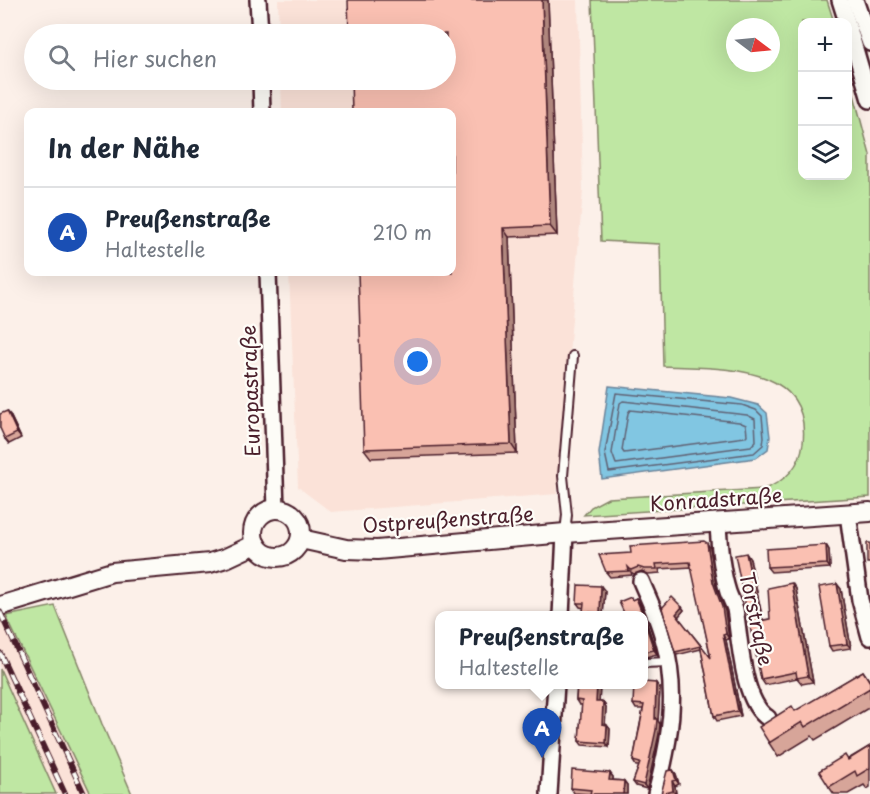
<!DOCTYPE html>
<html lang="de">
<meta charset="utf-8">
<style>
:root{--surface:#fff;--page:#f6f6f7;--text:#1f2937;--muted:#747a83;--line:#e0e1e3;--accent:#111827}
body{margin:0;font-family:"Playpen Sans",sans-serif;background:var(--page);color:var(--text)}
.controls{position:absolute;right:18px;top:18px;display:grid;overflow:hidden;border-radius:12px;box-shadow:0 6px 24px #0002}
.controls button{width:54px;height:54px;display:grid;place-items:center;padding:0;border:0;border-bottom:2px solid var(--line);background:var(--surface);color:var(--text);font:30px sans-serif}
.compass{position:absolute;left:726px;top:18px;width:54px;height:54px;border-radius:50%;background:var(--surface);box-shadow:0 6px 24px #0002;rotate:106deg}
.you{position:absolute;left:418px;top:362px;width:21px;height:21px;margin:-15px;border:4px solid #fff;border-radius:50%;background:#1a73e8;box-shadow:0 0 0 9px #1a73e833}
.badge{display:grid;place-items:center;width:39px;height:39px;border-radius:50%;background:var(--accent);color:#fff;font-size:20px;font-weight:700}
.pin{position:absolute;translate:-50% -50px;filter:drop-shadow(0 2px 3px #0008)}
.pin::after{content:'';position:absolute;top:32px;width:21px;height:18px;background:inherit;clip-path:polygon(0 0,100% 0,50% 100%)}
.popup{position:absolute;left:435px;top:611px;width:213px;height:78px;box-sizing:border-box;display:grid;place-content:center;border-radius:12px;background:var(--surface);filter:drop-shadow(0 2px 4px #0005);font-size:20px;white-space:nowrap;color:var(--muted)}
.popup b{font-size:22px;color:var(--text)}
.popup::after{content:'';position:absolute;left:50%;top:100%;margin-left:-12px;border:12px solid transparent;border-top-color:var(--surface)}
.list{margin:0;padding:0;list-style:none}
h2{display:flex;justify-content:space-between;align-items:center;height:78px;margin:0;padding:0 24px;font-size:26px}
h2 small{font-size:20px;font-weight:400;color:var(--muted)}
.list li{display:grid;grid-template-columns:39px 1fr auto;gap:18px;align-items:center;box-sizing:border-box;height:90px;padding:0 24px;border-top:2px solid var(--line)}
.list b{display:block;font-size:22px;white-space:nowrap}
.list p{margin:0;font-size:20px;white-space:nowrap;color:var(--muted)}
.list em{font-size:20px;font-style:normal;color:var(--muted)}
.icon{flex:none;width:33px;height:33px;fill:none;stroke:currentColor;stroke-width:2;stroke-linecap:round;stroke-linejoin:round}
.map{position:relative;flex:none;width:870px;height:794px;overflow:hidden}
.search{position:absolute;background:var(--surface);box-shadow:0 6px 24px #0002;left:24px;top:24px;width:432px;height:66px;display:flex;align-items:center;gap:15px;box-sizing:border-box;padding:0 21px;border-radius:33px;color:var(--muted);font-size:22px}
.panel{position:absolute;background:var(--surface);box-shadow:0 6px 24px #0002;left:24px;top:108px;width:432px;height:168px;border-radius:12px}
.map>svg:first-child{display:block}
</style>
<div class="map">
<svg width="870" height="794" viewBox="0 0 870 794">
<rect width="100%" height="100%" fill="#fcf0e9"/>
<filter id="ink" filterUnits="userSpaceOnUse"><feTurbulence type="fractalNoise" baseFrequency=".0167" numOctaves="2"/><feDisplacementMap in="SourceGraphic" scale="12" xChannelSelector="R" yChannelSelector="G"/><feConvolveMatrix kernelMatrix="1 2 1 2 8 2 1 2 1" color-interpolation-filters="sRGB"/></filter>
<g filter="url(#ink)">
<!-- built -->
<g fill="#fbe2d8">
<polygon points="278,0 578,0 583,191 557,494 331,512 298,487 289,272 452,272 452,112 282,112 281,80 446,80 446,34 279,34"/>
<polygon points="6,616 91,794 56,794 0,669 0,618"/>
</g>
<!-- green -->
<g fill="#bfe7a3" stroke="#848367" stroke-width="1.5" fill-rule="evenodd">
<path d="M592 0H827L834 22H802V176H848V72L870 155V497L584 515 591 507 608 498 764 489C786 481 800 467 803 443 812 361 716 369 663 366L660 244 601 241ZM735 27H771V63H735Z"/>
<polygon points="55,606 102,724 132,794 91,794 6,616"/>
<polygon points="0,669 56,794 0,794"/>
</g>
<!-- water -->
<polygon fill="#81c6e2" stroke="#6b8399" stroke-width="1.5" points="609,386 731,398 758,405 767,413 770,437 768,449 756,458 602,479 599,453"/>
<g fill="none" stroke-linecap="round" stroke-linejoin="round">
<!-- shore -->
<g stroke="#606274" stroke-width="1.5">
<polygon points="616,393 742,405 756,410 762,416 764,437 763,445 754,453 609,472 605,453"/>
<polygon points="623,401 747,415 755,419 756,441 751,446 616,464 612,453 620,403"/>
<polygon points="630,410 739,422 746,425 747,435 745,437 624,453 622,450 628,413"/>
</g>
<!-- service casing -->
<g stroke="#4a1f2b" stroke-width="12">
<g id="service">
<polyline points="565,532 567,515 563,476 573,356"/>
<polyline points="644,663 669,662"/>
</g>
</g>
<!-- minor casing -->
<g stroke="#4a1f2b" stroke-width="20">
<g id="minor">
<polyline points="258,0 260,34"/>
<polyline points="840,0 847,22"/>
<polyline points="855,0 870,43"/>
<polyline points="848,25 870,100"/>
<polyline points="261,80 262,112"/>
<polyline points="268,272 276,509"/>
<polyline points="848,514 860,600 870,637"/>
<path d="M718 523C719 545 721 570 728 592 730 598 733 603 735 609 740 638 742 702 768 718"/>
<path d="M641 581C649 600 658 618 663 638 679 693 670 740 656 794"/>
<polyline points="561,616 565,533"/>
<polyline points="549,794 556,684"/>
</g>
</g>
<!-- tertiary casing -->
<g stroke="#4a1f2b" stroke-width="22">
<g id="tertiary">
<circle cx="277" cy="533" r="24"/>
<polyline points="301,539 346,549 377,550 565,533 870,512"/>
<polyline points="0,606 112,572 210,563 226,558 256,544"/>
</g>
</g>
<!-- service -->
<use href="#service" stroke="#fdfcf7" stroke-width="8"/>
<!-- minor -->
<use href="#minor" stroke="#fdfcf7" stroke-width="15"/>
<!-- tertiary -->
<use href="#tertiary" stroke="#fdfcf7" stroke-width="18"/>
<!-- rail casing -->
<g stroke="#4a1f2b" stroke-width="6">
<g id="rail">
<polyline points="0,612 84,794"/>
<polyline points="0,653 65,794"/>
</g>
</g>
<!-- rail -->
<use href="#rail" stroke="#fdfcf7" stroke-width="4" stroke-dasharray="11" stroke-linecap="butt"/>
</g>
<!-- wall -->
<g fill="#d7a599" stroke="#4a1f2b" stroke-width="1.5">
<polygon points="548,0 557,235 509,237 517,453 371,458 364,449"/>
<polygon points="10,415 21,438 9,444 5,439"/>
<polygon points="826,545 829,550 830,568 771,572 767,567"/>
<polygon points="710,548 716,586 725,611 729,639 726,640 741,716 717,721 714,716 701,649 677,655 675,652 662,608 682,607 684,610 678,617 711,658 692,567 659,569 660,573 648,574 642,571 634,574 631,572 632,575 610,577 606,572"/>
<polygon points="750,559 763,620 770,619 796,589 813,682 802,684 797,678 765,685 761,679"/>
<polygon points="837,584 841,589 851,648 832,651 829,646"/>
<polygon points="605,591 603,615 586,615 583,612 584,608 580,607 577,603"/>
<polygon points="636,598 641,606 657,654 646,657 644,654 644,615 633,600"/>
<polygon points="863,671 870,681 870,707 815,740 812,736 778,757 769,743 796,711"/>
<polygon points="577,684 600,684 599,702 603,702 606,707 605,724 610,729 609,747 582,745 579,741 582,705 579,705 576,700"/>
<polygon points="660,688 658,721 660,724 659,734 647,789 636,786 633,782 639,766 636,766 633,761 643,709 636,709 633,704"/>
<polygon points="870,746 870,787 867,789 864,785 848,794 834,794 829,787 848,759"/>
<polygon points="673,770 676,774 679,784 675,786 676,794 661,794"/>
<polygon points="610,773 613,777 613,780 624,781 627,785 627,794 589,794 574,793 571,788"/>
</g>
<!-- shaded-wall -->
<g fill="#af867d" stroke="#4a1f2b" stroke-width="1.5">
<polygon points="542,0 548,0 557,235 550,226"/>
<polygon points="503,228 509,237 517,453 511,444"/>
<polygon points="7,411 10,415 21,438 17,433"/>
<polygon points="707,543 710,548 716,586 725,611 729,639 726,634 713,582"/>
<polygon points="826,545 829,550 830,568 827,564"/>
<polygon points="746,553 750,559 764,627 760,621"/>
<polygon points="792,583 796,589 813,682 808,676"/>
<polygon points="837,584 841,589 851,648 847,644"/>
<polygon points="601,586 605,591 603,615 601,615 600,613"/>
<polygon points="636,598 641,606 657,654 654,650 644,620 644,615 643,615"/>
<polygon points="682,607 684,610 678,617 676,614"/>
<polygon points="723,635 726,640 741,716 738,711"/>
<polygon points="656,683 660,688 658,721 660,724 659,734 647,789 644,785 655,719"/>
<polygon points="597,684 600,684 599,706 596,702"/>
<polygon points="603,702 606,707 605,729 602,724"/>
<polygon points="607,725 610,729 609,747 606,743"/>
<polygon points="673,770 676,774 679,784 676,780"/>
<polygon points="610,773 613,777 613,785 609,780"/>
<polygon points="624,781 627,785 627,794 623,794"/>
<polygon points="672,781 675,786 676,794 673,791"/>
</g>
<!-- building -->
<g fill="#fac0b2" stroke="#4a1f2b" stroke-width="1.5">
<polygon points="348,0 542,0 550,226 503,228 511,444 364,449 358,272 452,272 452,112 352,112 351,80 446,80 446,34 349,34"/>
<polygon points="7,411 17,433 5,439 0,428 0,414"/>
<polygon points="704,541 707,543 713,582 722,607 726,634 723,635 738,711 714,716 700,644 711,658 690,562 656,564 657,569 644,569 638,567 631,570 628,567 629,571 606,572 599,555 631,553 630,546"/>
<rect x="867" y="543" width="3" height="20"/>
<polygon points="826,545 827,564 767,567 766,549"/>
<polygon points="746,553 760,621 770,619 768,588 792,583 808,676 797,678 796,672 761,679 735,555"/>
<polygon points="837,584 847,644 829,646 819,587"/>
<polygon points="578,585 601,586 600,613 583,612 584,603 577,603"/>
<polygon points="631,597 632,600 636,598 643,615 625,615 619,602"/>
<polygon points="672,597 682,607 676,614 701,646 675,652 662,608"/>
<polygon points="644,620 654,650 644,652"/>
<polygon points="863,671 870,682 870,688 805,727 802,722 769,743 759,727 792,706 795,711"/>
<polygon points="644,682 656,683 655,719 657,719 656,730 644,785 633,782 640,763 633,761 644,705 633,704 634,684 644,684"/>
<polygon points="577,684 597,684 596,702 603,702 602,724 607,725 606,743 579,741 582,701 576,700"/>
<polygon points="870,746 870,768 857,776 855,771 829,787 819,771 845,755 848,760"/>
<polygon points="572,770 610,773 609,780 624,781 623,794 590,794 591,790 571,788"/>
<polygon points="673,770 676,780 672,781 673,791 661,794 667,771"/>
</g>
</g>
<g text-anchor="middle" stroke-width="4.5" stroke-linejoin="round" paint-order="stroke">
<!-- street labels -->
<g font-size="20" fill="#4a1f2b" stroke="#fdfcf7">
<text transform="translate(251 391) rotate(-92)" y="7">Europastraße</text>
<text transform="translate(716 500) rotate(-4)" y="7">Konradstraße</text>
<text transform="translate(448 520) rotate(-4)" y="7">Ostpreußenstraße</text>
<text transform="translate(756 619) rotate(78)" y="7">Torstraße</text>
</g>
</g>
</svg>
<div class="controls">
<button>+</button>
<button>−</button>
<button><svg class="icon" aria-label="layers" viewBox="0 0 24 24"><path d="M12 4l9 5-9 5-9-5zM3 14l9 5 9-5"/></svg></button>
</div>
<svg class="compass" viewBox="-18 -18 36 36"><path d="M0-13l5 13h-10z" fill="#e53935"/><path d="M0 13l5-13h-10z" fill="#747a83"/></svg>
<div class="you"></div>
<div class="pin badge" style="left:542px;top:758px;background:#1a4fb4">A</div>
<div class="popup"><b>Preußenstraße</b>Haltestelle</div>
<div class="search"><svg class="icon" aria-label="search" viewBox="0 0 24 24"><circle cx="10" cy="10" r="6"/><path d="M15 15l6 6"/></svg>Hier suchen</div>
<section class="panel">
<h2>In der Nähe<small></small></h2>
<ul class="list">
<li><span class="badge" style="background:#1a4fb4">A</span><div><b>Preußenstraße</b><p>Haltestelle</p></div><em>210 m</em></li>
</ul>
</section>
</div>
